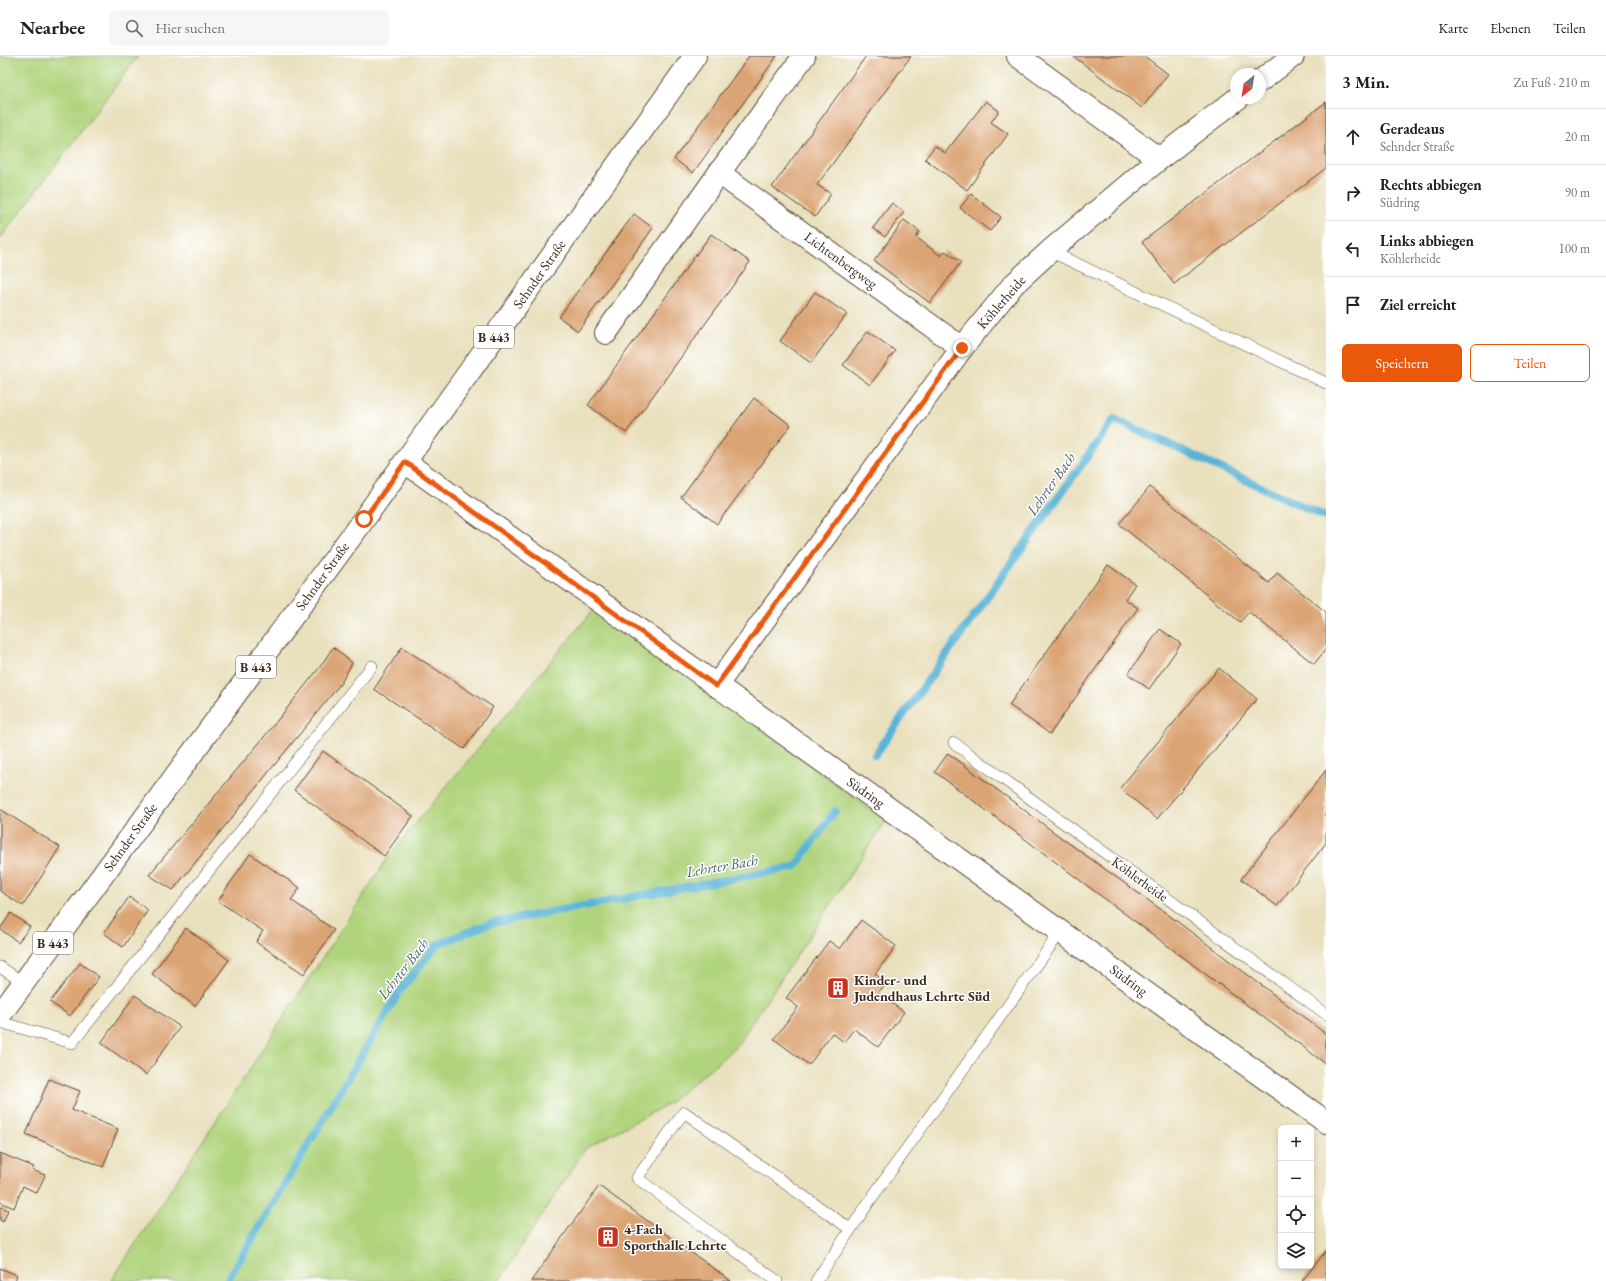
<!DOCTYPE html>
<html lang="de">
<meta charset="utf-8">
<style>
:root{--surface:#fff;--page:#f6f6f6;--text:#202124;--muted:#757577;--line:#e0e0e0;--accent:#ea580c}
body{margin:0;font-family:"EB Garamond",serif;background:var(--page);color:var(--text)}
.controls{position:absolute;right:12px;bottom:12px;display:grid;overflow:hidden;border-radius:6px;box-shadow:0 2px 6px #0003}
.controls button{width:36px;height:36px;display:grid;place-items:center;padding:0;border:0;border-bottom:1px solid var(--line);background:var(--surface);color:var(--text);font:20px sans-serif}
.compass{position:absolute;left:1230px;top:12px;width:36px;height:36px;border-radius:50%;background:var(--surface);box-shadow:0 2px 6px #0003;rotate:210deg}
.stop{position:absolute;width:12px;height:12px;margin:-9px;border:3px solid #ea580c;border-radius:50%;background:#fff}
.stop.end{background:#ea580c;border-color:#fff;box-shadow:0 1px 4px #0008}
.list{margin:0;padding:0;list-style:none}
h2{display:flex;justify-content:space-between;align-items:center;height:52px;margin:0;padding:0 16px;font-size:17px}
h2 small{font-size:13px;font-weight:400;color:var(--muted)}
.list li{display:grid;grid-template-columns:26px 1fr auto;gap:12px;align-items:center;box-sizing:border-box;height:56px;padding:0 16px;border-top:1px solid var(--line)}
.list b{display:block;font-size:15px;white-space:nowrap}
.list p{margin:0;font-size:13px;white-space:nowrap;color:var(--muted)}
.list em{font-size:13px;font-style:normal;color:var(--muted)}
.actions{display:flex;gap:8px;padding:12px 16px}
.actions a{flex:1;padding:9px 0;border:1px solid var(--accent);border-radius:6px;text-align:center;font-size:14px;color:var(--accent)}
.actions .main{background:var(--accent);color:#fff}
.icon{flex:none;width:22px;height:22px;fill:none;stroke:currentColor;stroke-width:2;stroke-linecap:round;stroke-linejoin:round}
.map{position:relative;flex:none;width:1326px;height:1225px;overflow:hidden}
header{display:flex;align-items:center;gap:24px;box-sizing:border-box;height:56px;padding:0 20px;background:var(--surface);border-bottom:1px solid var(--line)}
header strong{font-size:19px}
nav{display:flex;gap:22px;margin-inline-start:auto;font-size:14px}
.search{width:280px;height:36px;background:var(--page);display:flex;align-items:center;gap:10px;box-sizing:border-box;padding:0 14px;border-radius:6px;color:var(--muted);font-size:15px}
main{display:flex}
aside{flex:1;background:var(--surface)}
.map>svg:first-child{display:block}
</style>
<header>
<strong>Nearbee</strong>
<div class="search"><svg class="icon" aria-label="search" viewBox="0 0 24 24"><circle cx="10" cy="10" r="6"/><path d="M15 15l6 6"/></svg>Hier suchen</div>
<nav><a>Karte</a><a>Ebenen</a><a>Teilen</a></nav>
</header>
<main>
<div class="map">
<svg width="1326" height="1225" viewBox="0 0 1326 1225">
<rect width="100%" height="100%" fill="#fff"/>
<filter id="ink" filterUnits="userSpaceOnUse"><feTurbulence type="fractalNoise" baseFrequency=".025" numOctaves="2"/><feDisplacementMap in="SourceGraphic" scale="8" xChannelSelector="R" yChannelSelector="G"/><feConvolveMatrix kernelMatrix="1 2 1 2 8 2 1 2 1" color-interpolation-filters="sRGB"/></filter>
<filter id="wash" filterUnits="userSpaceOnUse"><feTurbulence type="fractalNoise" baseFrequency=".012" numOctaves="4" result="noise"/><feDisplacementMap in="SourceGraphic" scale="16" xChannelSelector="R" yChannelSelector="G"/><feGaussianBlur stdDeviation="0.9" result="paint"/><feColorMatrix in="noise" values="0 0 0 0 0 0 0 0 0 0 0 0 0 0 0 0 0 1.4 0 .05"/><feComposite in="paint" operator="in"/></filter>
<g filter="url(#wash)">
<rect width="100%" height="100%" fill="#e9e0bd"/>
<!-- green -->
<g fill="#b0d47d" stroke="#767f4e">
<polygon points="0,0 138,0 0,183"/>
<polygon points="595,552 886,765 736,991 668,1048 586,1092 499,1225 111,1225 391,797"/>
</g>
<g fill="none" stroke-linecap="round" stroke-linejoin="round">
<!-- stream -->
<g stroke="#58b4d6" stroke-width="8">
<polyline points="875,699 1114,363 1326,461"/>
<polyline points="227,1225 401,933 438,888 491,867 795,811 835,755"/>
</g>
</g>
<g id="blocks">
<!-- building -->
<g fill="#dba475">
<polygon points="749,0 777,0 693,117 674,103"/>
<polygon points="866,0 911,0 817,129 831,138 815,161 772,131"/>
<polygon points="1073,0 1144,0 1168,18 1142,52"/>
<polygon points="986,45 999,55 991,66 1008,78 967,134 925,103 935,90 945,97"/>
<polygon points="1326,46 1326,112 1174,228 1142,186"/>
<polygon points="971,138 1001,161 990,175 960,152"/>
<polygon points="892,147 904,156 885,181 873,172"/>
<polygon points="634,158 653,172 578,275 559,261"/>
<polygon points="904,164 920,176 916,181 941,200 945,195 961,206 930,247 874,205"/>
<polygon points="711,178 750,206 626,377 588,349"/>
<polygon points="815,236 847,258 811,307 780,285"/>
<polygon points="868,275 895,295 870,329 843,309"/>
<polygon points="754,342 791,369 717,468 681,441"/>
<polygon points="1150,431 1269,527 1277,517 1326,556 1326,593 1314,608 1249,556 1240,566 1119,468"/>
<polygon points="1108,509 1135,528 1125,543 1138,552 1050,678 1009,649"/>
<polygon points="1160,573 1181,588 1149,633 1128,618"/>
<polygon points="333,591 352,607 341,627 173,834 149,819 260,686 320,611"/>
<polygon points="402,591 493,651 464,693 374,633"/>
<polygon points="1219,612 1257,643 1157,763 1120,732"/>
<polygon points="323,695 413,760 384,800 294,734"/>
<polygon points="948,697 1059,780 1170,860 1326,978 1326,1008 935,716"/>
<polygon points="1326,714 1326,787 1277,850 1241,823"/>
<polygon points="0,753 60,791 23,850 0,835"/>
<polygon points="250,798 300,832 291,844 334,874 304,918 256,886 263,875 218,845"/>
<polygon points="129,841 148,854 123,891 104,877"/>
<polygon points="11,857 30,871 18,886 0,873"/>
<polygon points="861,864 896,890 875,918 887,926 878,937 904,956 878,991 854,973 844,986 832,977 809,1009 774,983 798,951 786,942 829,885 840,893"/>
<polygon points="186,872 229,904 195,950 152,918"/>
<polygon points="80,907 99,921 70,960 50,946"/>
<polygon points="135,939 180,971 146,1019 101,987"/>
<polygon points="49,1023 80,1035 72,1054 118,1073 103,1111 26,1078"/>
<polygon points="0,1097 34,1111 32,1114 45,1119 37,1137 23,1130 14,1152 0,1146"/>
<polygon points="599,1130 731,1225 531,1225"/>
<polygon points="0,1151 8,1154 3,1166 0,1164"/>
<polygon points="1326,1195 1326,1225 1302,1225"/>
<polygon points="0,1212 17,1219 15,1225 0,1225"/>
</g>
</g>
</g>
<g filter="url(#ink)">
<use href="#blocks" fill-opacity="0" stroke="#554536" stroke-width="1"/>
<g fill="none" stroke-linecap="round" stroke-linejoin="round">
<!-- service casing -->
<g stroke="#554536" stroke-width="12">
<g id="service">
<polyline points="1050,195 1326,327"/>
<polyline points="954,687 1326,958"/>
<polyline points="0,911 24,927"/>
<polyline points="0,966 72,987 372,610"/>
<polyline points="777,1225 637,1122 684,1056 850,1173"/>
<polyline points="816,1225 871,1143 1061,875"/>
</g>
</g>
<!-- minor casing -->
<g stroke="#554536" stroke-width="24">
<g id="minor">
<polyline points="1018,0 1159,103"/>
<polyline points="1260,25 1293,0"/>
<polyline points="719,117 962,292"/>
<polyline points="606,277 719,117 804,0"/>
<polyline points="716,630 962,292 1013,229 1050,195 1159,103 1238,42"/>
</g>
</g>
<!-- tertiary casing -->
<g stroke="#554536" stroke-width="24">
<polyline id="tertiary" points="405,406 1326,1066"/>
</g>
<!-- primary casing -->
<g stroke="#554536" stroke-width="24">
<polyline id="primary" points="0,959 364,463 695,0"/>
</g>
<!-- service -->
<use href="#service" stroke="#fff" stroke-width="11"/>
<!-- minor -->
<use href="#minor" stroke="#fff" stroke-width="22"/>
<!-- tertiary -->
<use href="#tertiary" stroke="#fff" stroke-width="22"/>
<!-- primary -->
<use href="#primary" stroke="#fff" stroke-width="22"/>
</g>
</g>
<g fill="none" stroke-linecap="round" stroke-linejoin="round" filter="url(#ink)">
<!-- route -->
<polyline stroke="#ea580c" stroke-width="5" points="364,463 405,406 716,630 962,292"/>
</g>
<!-- icons -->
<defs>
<g id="building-square" transform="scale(1.15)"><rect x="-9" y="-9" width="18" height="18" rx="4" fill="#c8321e" stroke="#fff"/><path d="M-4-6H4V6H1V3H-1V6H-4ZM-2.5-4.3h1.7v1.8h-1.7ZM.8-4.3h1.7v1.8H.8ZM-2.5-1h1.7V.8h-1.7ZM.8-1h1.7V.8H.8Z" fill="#fff"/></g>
</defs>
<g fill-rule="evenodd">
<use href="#building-square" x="838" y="932"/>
<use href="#building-square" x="608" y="1181"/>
</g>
<g text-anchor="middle" stroke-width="3" stroke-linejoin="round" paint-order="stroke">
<!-- shield labels -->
<g fill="#fff" stroke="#766a62" stroke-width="1">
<rect x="474" y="270" width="40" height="22" rx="3"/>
<rect x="236" y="600" width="40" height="22" rx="3"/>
<rect x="33" y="876" width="40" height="22" rx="3"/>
</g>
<g font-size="13" font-weight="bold" fill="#3b2a1e">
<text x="494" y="286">B 443</text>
<text x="256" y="616">B 443</text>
<text x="53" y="892">B 443</text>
</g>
<!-- street labels -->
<g font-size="14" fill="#3b2a1e" stroke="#fff">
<text transform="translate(841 204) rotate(36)" y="5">Lichtenbergweg</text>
<text transform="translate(539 218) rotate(-55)" y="5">Sehnder Straße</text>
<text transform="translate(1001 246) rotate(-49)" y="5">Köhlerheide</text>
<text transform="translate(322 520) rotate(-54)" y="5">Sehnder Straße</text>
<text transform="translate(866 736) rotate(35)" y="5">Südring</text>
<text transform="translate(130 781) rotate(-54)" y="5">Sehnder Straße</text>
<text transform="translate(1140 823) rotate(36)" y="5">Köhlerheide</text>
<text transform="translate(1129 924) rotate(36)" y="5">Südring</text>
</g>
<!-- poi labels -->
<g font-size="14" font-weight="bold" fill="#3b2a1e" stroke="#fff" text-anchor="start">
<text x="854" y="929">Kinder- und<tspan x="854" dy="16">Judendhaus Lehrte Süd</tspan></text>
<text x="624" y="1178">4-Fach<tspan x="624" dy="16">Sporthalle Lehrte</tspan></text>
</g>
<!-- water labels -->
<g font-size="15" font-style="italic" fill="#476168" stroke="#fff">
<text transform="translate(1051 428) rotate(-55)" y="5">Lehrter Bach</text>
<text transform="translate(722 810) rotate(-10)" y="5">Lehrter Bach</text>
<text transform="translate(403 913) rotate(-52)" y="5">Lehrter Bach</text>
</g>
</g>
</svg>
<div class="controls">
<button>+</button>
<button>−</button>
<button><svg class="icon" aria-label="locate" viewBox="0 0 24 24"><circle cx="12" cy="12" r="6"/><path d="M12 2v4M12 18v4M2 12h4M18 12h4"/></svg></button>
<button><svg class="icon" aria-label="layers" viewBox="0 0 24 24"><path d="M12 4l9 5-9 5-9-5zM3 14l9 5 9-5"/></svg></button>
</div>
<svg class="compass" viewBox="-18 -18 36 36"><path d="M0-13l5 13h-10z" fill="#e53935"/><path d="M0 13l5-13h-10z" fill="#757577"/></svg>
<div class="stop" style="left:364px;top:463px"></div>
<div class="stop end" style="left:962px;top:292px"></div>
</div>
<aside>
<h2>3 Min.<small>Zu Fuß · 210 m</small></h2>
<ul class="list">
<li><svg class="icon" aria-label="ahead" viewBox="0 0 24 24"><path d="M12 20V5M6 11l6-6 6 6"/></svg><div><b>Geradeaus</b><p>Sehnder Straße</p></div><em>20 m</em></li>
<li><svg class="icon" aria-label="right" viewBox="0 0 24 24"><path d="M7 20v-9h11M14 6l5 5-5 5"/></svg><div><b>Rechts abbiegen</b><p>Südring</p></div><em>90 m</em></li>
<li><svg class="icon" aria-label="left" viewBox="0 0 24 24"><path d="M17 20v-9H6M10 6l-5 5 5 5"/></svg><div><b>Links abbiegen</b><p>Köhlerheide</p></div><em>100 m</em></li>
<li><svg class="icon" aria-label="arrive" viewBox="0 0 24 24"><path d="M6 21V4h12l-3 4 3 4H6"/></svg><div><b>Ziel erreicht</b></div></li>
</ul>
<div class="actions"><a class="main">Speichern</a><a>Teilen</a></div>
</aside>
</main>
